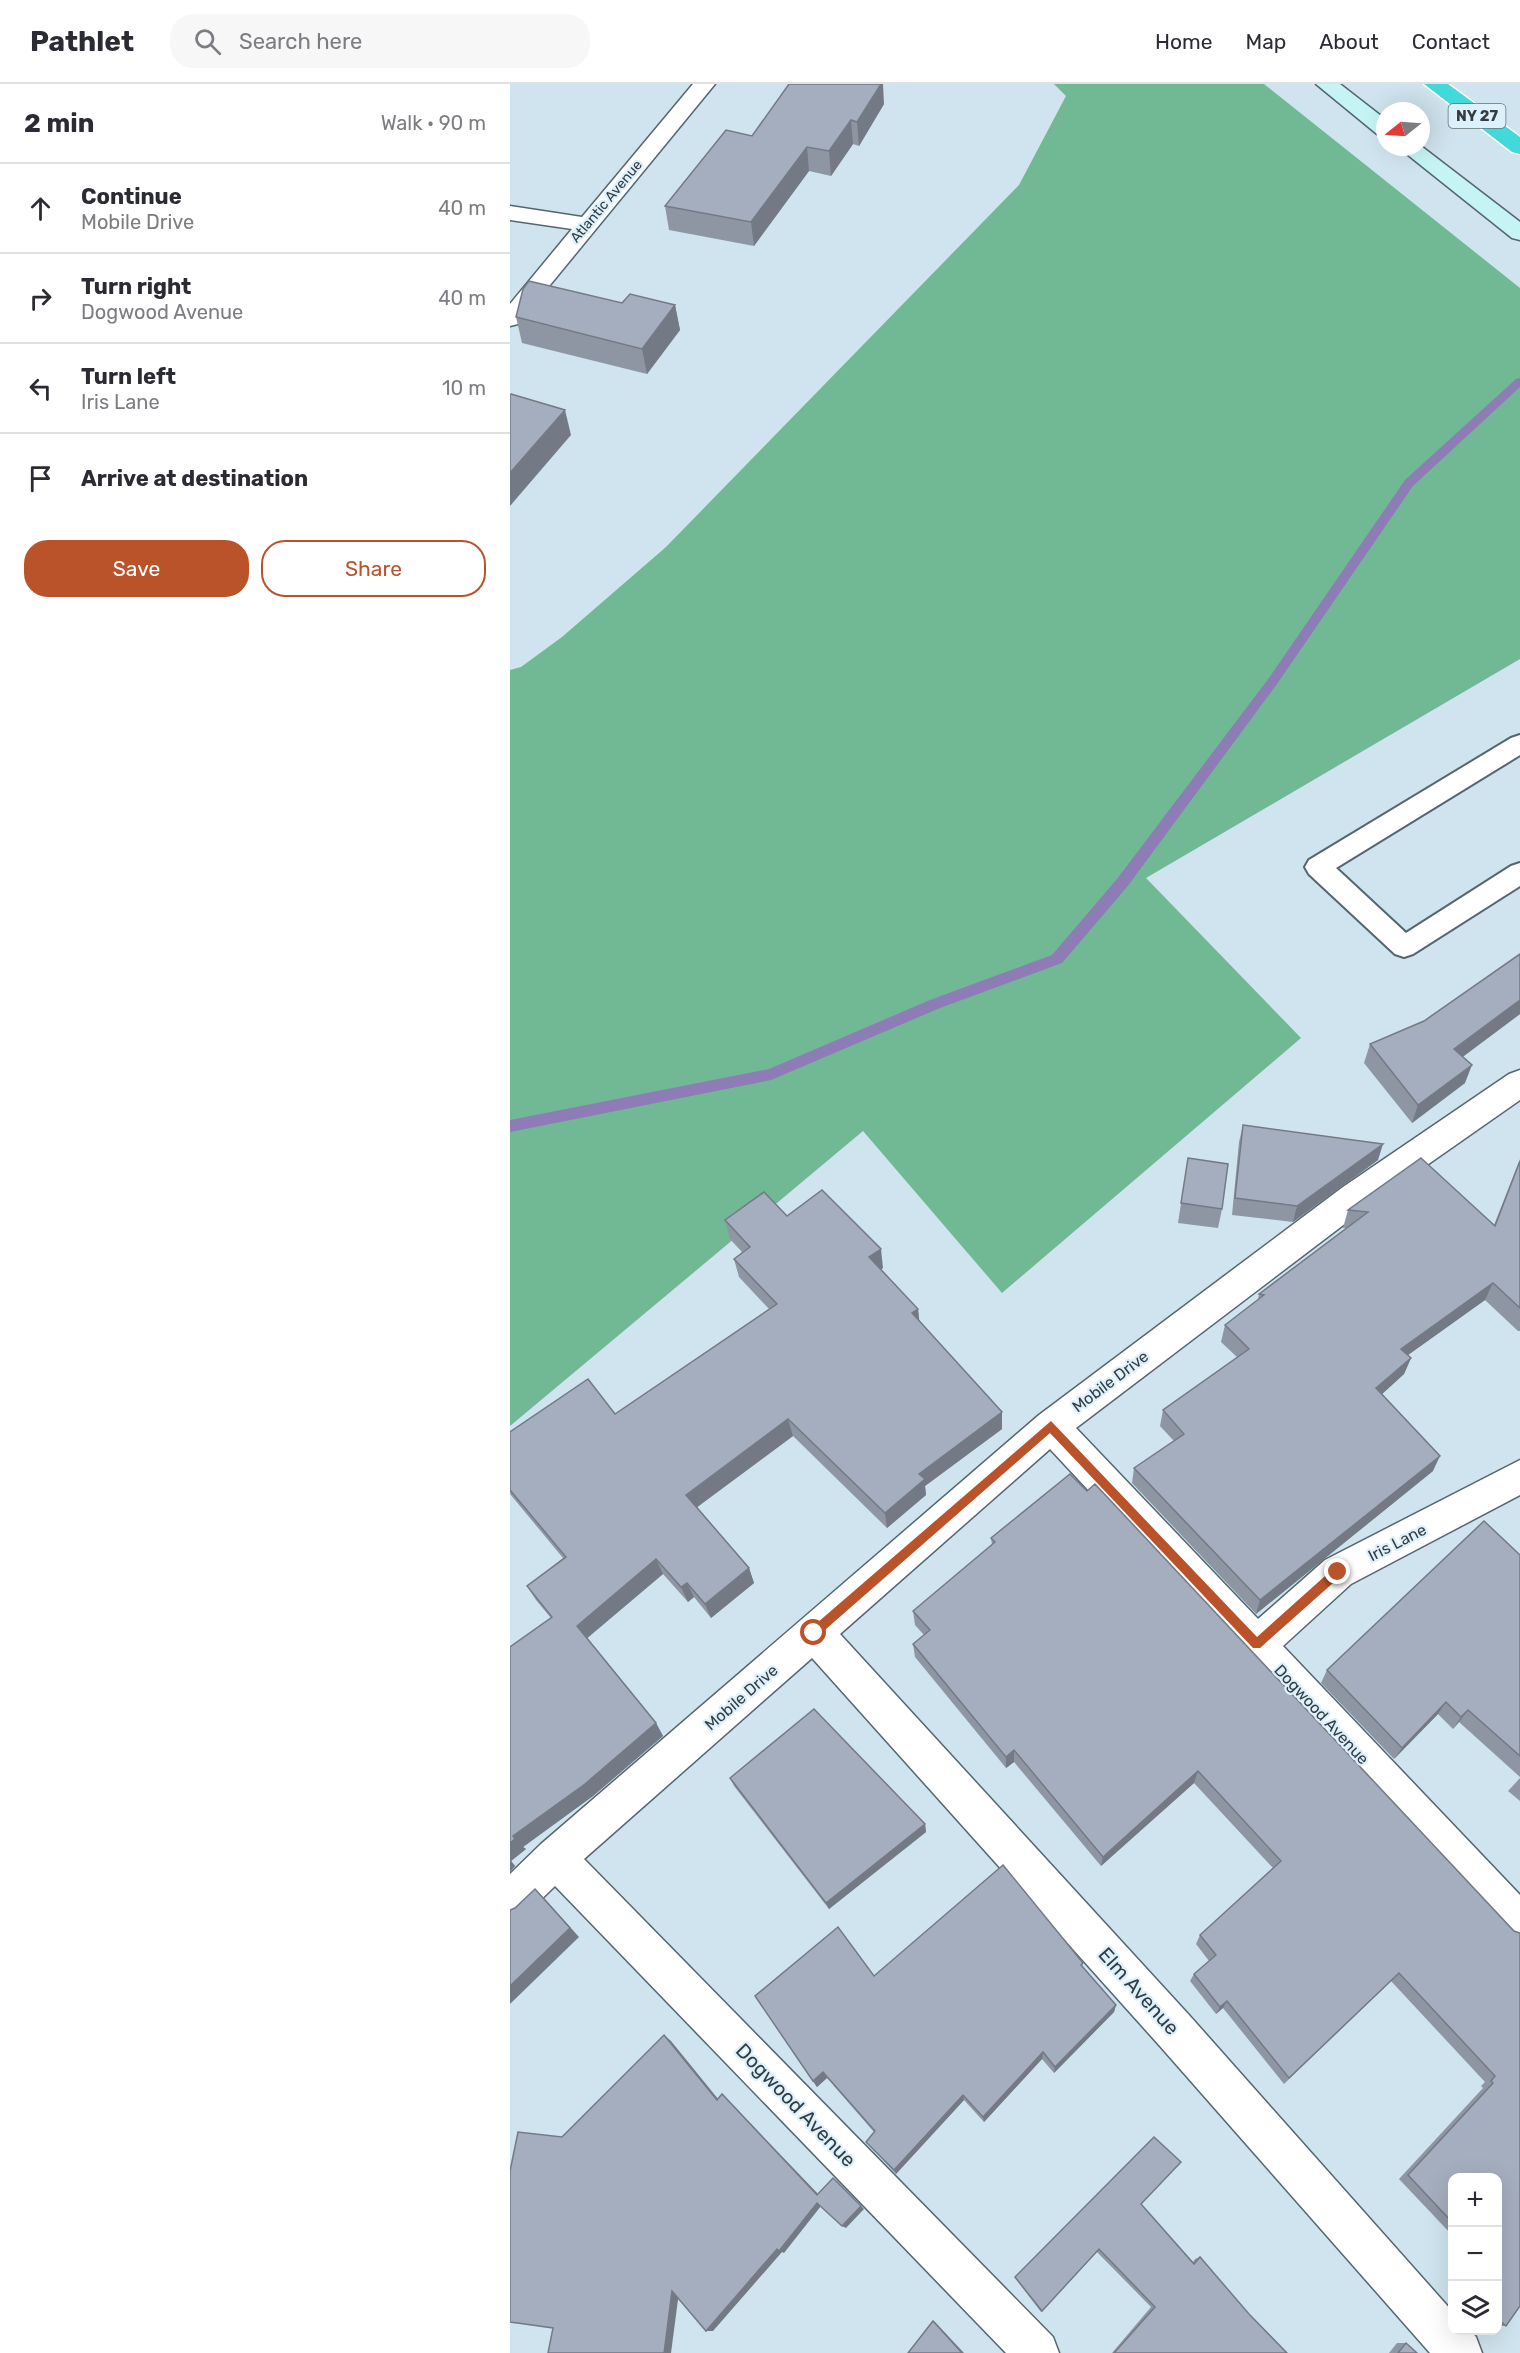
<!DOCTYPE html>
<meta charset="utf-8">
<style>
:root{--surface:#fff;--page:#f7f7f7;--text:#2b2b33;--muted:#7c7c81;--line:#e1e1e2;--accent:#ba532a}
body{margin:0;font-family:Rubik,sans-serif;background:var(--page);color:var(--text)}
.controls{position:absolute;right:18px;bottom:18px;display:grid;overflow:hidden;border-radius:12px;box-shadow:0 6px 24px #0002}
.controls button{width:54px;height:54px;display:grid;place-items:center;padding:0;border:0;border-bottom:2px solid var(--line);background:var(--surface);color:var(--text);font:30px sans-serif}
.compass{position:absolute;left:866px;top:18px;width:54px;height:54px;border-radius:50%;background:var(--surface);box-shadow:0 6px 24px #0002;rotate:253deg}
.stop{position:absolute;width:18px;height:18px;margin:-14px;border:4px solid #ba532a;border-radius:50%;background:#fff}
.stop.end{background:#ba532a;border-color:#fff;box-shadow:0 2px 6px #0008}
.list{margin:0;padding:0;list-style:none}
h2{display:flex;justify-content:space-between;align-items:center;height:78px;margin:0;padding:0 24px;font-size:26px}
h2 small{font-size:20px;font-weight:400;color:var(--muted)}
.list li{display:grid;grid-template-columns:39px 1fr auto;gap:18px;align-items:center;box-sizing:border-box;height:90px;padding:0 24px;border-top:2px solid var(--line)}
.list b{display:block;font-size:22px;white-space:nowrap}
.list p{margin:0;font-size:20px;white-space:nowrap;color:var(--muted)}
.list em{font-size:20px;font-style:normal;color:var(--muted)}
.actions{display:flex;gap:12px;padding:18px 24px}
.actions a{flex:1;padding:14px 0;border:2px solid var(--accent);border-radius:24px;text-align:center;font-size:21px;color:var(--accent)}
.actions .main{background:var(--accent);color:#fff}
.icon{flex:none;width:33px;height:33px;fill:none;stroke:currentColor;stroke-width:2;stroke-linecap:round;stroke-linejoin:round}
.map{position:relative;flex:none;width:1010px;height:2269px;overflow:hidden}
header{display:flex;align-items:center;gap:36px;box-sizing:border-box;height:84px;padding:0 30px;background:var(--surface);border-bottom:2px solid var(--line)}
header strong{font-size:28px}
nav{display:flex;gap:33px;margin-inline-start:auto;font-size:21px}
.search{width:420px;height:54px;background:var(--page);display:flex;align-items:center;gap:15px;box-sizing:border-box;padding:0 21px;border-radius:24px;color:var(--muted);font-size:22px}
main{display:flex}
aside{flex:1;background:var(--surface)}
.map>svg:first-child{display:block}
</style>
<header>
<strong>Pathlet</strong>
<div class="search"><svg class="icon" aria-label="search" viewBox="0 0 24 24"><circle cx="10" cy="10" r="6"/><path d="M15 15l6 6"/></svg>Search here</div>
<nav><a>Home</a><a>Map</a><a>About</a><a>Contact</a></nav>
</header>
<main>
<aside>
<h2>2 min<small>Walk · 90 m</small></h2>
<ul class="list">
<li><svg class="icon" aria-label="ahead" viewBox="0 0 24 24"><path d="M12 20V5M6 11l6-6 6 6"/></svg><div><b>Continue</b><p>Mobile Drive</p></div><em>40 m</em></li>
<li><svg class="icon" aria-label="right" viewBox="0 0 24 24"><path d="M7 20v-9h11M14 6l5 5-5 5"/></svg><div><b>Turn right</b><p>Dogwood Avenue</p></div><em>40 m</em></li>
<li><svg class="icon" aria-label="left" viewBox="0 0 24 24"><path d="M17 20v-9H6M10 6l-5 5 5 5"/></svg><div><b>Turn left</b><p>Iris Lane</p></div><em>10 m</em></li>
<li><svg class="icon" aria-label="arrive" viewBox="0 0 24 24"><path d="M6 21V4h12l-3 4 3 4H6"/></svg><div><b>Arrive at destination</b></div></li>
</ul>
<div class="actions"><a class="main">Save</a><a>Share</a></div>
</aside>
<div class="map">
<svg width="1010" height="2269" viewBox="0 0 1010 2269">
<rect width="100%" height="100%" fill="#cfe4ee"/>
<!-- forest -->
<polygon fill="#71b894" points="544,0 754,0 1010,204 1010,575 636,794 791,954 492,1209 353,1047 0,1342 0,586 11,583 52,553 156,463 509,101 556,12"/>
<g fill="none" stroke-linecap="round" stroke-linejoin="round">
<!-- stream -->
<polygon fill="#8e7cb6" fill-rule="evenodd" points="1010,294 1010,303 903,402 767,600 617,803 552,879 430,924 261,996 0,1048 0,1036 259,985 420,916 542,871 607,795 759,594 895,396 1006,295"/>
<!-- service casing -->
<g stroke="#54666f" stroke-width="4">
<polygon id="service" points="1010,651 1010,671 826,784 896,849 1001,782 1010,779 1010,802 903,870 894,873 885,870 799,790 795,783 799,776 1001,654"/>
</g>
<!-- minor casing -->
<g stroke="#54666f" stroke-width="3">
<g id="minor">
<polygon points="183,0 205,0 8,240 0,242 0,220 62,145 0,136 0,122 72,133"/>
<polygon points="1010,986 1010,1016 857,1123 566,1344 748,1535 815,1476 1010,1376 1010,1411 841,1500 773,1562 1010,1811 1010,1860 996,1854 540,1365 330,1550 679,1931 942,2227 942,2246 960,2246 966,2253 972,2269 920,2269 649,1961 302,1574 74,1775 543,2253 549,2269 496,2269 45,1802 14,1832 0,1838 0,1790 31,1760 529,1331 833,1103 999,990"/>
</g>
</g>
<!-- secondary casing -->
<g stroke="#54666f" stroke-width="3">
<g id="secondary">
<polygon points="806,0 830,0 875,35 875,51 867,50"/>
<polygon points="911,62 1010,138 1010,156 1002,154 888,63"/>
</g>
</g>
<!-- motorway casing -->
<g stroke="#fff" stroke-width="3">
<polygon id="motorway" points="914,0 938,0 1010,53 1010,70 1002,68"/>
</g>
<!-- service -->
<use href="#service" fill="#fff" fill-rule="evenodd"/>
<!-- minor -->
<use href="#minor" fill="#fff" fill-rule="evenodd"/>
<!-- secondary -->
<use href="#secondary" fill="#c6f4f4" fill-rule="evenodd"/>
<!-- motorway -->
<use href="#motorway" fill="#41d9d9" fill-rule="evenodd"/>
</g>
<!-- wall -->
<g fill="#8e96a3">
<polygon points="374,20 349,62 343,60 321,92 299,87 244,162 159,146 155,122 242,52"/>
<polygon points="112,219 165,221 170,246 137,290 12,259 6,233"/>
<polygon points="1010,870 1010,930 952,973 955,999 902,1039 854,979 860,960 914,937"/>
<polygon points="733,1041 868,1076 783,1138 722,1131 729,1058"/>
<polygon points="678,1074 712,1125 708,1144 668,1139"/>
<polygon points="1010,1075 1010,1247 1008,1247 975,1216 898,1271 901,1274 894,1290 872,1310 923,1387 746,1530 622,1399 624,1384 664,1357 650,1342 653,1326 727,1273 711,1258 715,1241 748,1216 749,1210 836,1144 833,1144 838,1126 984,1141"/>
<polygon points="277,1132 373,1184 371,1185 408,1225 409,1236 492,1328 492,1345 415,1402 416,1411 377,1444 283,1352 187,1423 239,1484 244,1499 201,1534 184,1513 178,1518 153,1490 77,1554 146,1639 153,1652 83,1712 13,1763 16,1765 1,1777 5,1782 0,1788 0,1563 41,1534 26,1516 17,1502 53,1474 0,1410 0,1348 105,1330 259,1225 229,1193 224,1175 232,1168 220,1155 215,1136"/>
<polygon points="481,1454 1004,1847 996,2242 987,2242 987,2094 942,2094 942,2151 889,2095 973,2004 971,2002 975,1998 881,1897 774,2000 713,1924 706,1930 680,1897 684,1890 699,1877 686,1860 690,1851 763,1784 684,1699 591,1782 504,1678 496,1684 405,1573 403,1560 414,1551 405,1541 403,1527 482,1461"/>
<polygon points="1010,1471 1010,1693 949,1638 943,1645 928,1630 884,1675 811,1599 817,1586"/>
<polygon points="220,1694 415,1740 416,1748 319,1825 224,1702"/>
<polygon points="1010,1694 1010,1717 998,1707"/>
<polygon points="573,1879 572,1883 606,1921 604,1928 544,1989 532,1975 474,2038 454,2016 386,2090 356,2058 364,2048 317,1994 307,2003 303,1997 364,1892"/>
<polygon points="631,2120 683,2178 685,2175 690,2173 739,2230 777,2269 602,2269 641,2223 587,2168 531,2228 505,2194 505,2193"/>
<polygon points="887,2259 896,2259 907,2269 879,2269"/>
</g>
<!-- shaded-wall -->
<g fill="#747a85">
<polygon points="371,0 373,0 374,20 349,62 347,38"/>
<polygon points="341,36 343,60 321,92 319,67"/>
<polygon points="297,63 299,87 244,162 241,138"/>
<polygon points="165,221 170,246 137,290 132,265"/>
<polygon points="55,326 61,351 0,422 0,389"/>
<polygon points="1010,916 1010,930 938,984 944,965"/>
<polygon points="962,981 955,999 902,1039 908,1021"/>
<polygon points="873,1060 868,1076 783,1138 787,1122"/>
<polygon points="371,1165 373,1184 362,1192 359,1173"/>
<polygon points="983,1199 975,1216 884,1281 891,1265"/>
<polygon points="408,1225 410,1243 402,1229"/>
<polygon points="901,1274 894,1290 860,1321 866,1304"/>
<polygon points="492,1328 492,1345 415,1402 416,1411 377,1444 375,1429 409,1390"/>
<polygon points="278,1335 283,1352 182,1427 176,1411"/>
<polygon points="930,1372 923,1387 746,1530 750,1516"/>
<polygon points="146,1475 153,1490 75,1556 67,1542"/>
<polygon points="239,1484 244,1499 201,1534 195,1520"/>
<polygon points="177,1499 184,1513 178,1518 171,1503"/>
<polygon points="936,1618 928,1630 884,1675 892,1664"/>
<polygon points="958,1626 949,1638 943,1645 951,1633"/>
<polygon points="146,1639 153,1652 83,1712 13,1763 16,1765 1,1777 5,1782 0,1788 0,1759 3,1752"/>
<polygon points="504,1666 504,1678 496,1684 496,1673"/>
<polygon points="688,1687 684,1699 591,1782 593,1773"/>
<polygon points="415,1740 416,1748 319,1825 316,1819"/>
<polygon points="25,1805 35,1815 69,1853 0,1920 0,1902"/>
<polygon points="717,1917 713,1924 706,1930 710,1923"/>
<polygon points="606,1921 604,1928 544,1989 545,1983"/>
<polygon points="154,1951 161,1957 213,2021 207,2016"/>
<polygon points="533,1968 532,1975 474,2038 473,2033"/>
<polygon points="313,1988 317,1994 307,2003 303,1997"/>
<polygon points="212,2010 218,2016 312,2114 307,2111"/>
<polygon points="453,2011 454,2016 386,2090 384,2086"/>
<polygon points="327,2097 354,2125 336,2144 332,2142"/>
<polygon points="307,2119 311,2122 274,2169 272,2168 203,2247 196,2247"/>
<polygon points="162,2207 169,2208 161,2269 154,2269"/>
<polygon points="423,2237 425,2238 454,2269 452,2269"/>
</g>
<!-- building -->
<g fill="#a5aebe" stroke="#747a85" stroke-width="1.5">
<polygon points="279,0 371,0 347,38 341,36 319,67 297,63 241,138 155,122 216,46 242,52"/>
<polygon points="19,197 112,219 120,210 165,221 132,265 6,233 13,205"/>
<polygon points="1,310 55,326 0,389 0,311"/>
<polygon points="1010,870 1010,916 944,965 962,981 908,1021 860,960 914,937"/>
<polygon points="733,1041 873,1060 787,1122 725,1114"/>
<polygon points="678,1074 718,1080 712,1125 671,1119"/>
<polygon points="911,1074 985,1142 1010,1077 1010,1224 983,1199 891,1265 901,1274 866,1304 930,1372 750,1516 624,1384 674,1350 653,1326 739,1265 715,1241 754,1211 749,1210 858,1128 838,1126"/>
<polygon points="312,1106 371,1165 359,1173 408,1225 402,1229 492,1328 409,1390 415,1395 375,1429 278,1335 176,1411 239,1484 195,1520 177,1499 171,1503 146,1475 67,1542 146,1639 75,1700 3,1752 5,1755 0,1759 0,1563 42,1533 17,1502 56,1473 0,1406 0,1348 78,1295 105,1330 267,1220 224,1175 240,1163 215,1136 254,1108 277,1132"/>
<polygon points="560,1390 577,1407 585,1400 1004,1847 1010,1849 1010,2222 996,2242 987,2234 987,2094 942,2094 942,2138 898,2091 983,1999 981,1997 985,1992 889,1889 779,1994 717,1917 710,1923 684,1890 706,1871 690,1851 771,1777 688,1687 593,1773 504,1666 496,1673 403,1560 420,1546 403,1527 485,1458 481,1454"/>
<polygon points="974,1437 1010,1471 1010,1672 958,1626 951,1633 936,1618 892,1664 817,1586"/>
<polygon points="304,1625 415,1740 316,1819 220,1694"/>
<polygon points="493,1781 573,1879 571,1881 606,1921 545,1983 533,1968 473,2033 453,2011 384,2086 356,2058 365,2047 313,1988 303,1997 245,1912 328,1843 364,1892"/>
<polygon points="25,1805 60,1844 0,1902 0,1826 5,1824"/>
<polygon points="154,1951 207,2016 212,2010 307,2111 323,2094 351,2122 332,2142 307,2119 269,2167 267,2165 196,2247 162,2207 154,2269 38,2269 43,2244 0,2238 0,2087 8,2048 52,2053"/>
<polygon points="644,2053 671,2078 631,2120 684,2180 690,2173 739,2230 777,2269 604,2269 645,2223 589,2165 532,2227 505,2193"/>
<polygon points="423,2237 452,2269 398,2269"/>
<polygon points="896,2259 907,2269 888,2269"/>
</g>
<!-- route -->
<polygon fill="#ba532a" points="541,1337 747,1553 824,1484 832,1484 832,1491 750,1564 743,1564 540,1349 308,1552 300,1552 300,1545"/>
<g text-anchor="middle" stroke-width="4.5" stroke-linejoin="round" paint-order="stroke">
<!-- far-street labels -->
<g font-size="14" fill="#343c40" stroke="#dcf1fc">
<text transform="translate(96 117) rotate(-50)" y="5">Atlantic Avenue</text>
</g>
<!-- shield labels -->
<rect fill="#dcf1fc" stroke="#667278" stroke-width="1.5" x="938.5" y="20" width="57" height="24" rx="4.5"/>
<g font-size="15" font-weight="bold" fill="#343c40">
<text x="967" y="37">NY 27</text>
</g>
<!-- street labels -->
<g font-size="16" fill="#343c40" stroke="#dcf1fc">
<text transform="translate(600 1297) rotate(-37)" y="6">Mobile Drive</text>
<text transform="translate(887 1458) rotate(-27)" y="6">Iris Lane</text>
<text transform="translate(231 1613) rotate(-41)" y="6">Mobile Drive</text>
<text transform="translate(812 1630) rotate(47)" y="6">Dogwood Avenue</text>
</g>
<!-- near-street labels -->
<g font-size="20" fill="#343c40" stroke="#dcf1fc">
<text transform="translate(629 1907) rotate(48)" y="7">Elm Avenue</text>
<text transform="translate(286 2021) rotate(46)" y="7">Dogwood Avenue</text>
</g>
</g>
</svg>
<div class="controls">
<button>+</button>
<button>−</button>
<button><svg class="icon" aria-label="layers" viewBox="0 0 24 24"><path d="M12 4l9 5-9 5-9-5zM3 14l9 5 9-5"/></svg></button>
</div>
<svg class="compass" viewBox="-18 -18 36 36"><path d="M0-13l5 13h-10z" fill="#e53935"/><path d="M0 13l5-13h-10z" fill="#7c7c81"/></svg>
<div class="stop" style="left:304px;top:1549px"></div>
<div class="stop end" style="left:828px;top:1488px"></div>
</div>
</main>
